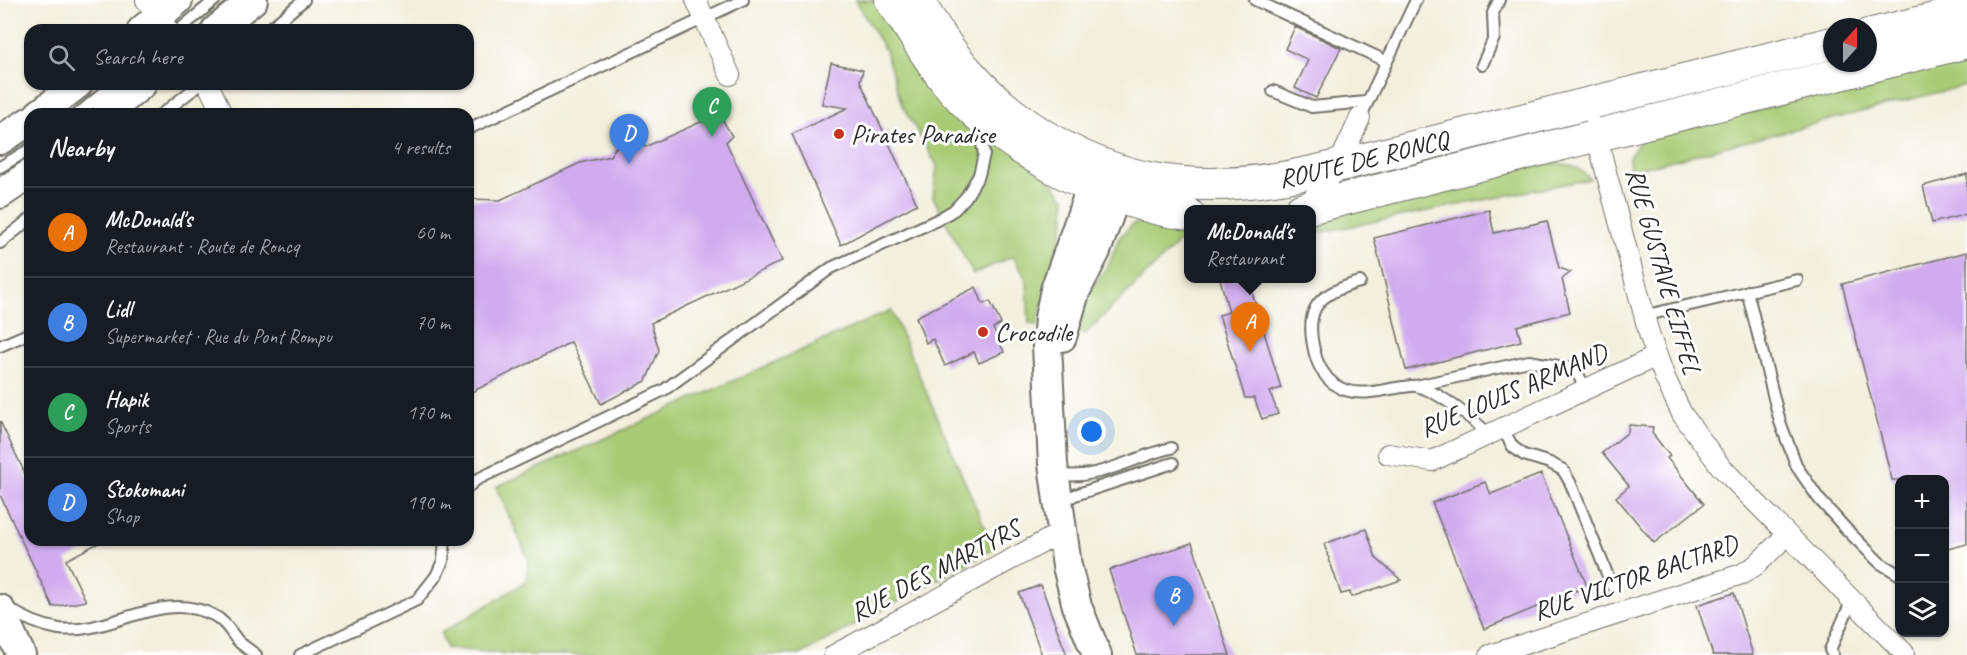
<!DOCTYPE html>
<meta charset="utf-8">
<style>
:root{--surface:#171b24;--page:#242831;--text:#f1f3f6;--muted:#9ea1a6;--line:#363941;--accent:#c8321e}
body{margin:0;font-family:Caveat,sans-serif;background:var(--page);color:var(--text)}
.controls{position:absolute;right:18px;bottom:18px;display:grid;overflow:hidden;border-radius:12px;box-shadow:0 2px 4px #0004}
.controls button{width:54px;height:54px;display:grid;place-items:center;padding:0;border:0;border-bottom:2px solid var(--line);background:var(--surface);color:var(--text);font:30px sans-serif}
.compass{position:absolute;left:1823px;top:18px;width:54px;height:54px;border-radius:50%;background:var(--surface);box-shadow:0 2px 4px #0004;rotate:21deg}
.you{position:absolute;left:1092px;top:432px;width:21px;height:21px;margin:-15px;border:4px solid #fff;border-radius:50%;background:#1a73e8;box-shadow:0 0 0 9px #1a73e833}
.badge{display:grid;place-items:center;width:39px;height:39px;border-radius:50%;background:var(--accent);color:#fff;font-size:20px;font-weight:700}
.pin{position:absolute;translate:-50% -50px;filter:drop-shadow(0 2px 3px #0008)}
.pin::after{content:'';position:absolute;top:32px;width:21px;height:18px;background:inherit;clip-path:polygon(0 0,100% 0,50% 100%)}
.popup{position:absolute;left:1184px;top:205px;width:132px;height:78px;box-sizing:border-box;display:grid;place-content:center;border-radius:12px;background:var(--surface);filter:drop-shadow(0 2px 4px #0005);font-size:20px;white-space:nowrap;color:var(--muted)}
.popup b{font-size:22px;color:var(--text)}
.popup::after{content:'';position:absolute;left:50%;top:100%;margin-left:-12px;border:12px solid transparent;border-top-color:var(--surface)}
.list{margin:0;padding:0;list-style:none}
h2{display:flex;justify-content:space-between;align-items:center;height:78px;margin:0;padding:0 24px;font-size:26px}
h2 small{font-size:20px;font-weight:400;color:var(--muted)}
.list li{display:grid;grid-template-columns:39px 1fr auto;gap:18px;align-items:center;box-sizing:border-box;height:90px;padding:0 24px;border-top:2px solid var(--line)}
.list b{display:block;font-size:22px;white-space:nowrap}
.list p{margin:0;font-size:20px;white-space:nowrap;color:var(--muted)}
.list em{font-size:20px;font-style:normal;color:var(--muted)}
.icon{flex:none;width:33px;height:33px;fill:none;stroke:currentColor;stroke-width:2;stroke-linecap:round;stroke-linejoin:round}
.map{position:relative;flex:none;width:1967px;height:655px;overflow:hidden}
.search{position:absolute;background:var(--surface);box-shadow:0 2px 4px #0004;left:24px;top:24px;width:450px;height:66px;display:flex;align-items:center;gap:15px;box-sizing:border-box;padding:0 21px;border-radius:18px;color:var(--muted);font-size:22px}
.panel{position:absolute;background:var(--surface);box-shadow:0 2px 4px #0004;left:24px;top:108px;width:450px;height:438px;border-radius:18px}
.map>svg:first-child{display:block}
</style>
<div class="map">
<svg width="1967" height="655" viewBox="0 0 1967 655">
<rect width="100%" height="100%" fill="#fff"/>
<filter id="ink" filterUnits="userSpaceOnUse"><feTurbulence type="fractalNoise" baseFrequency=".0167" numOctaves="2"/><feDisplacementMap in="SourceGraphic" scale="12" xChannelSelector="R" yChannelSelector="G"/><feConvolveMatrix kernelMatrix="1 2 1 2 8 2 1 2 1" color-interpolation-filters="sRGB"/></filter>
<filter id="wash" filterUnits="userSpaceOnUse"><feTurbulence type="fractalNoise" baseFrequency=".008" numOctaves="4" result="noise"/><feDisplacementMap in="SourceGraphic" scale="24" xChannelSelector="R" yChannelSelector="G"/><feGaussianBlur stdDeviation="1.35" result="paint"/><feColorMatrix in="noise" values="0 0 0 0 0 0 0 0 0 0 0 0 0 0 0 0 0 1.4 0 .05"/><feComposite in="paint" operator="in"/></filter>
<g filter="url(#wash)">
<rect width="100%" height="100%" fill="#f2efdc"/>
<!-- green -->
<g fill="#a8cb74" stroke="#6a7b50" stroke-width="1.5">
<polygon points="855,0 878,0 1052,182 1065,198 1065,219 1037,325 1029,323 1027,281 1013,256 973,274 933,197 937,166 902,105 885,50"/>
<polygon points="1967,57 1967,85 1630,171 1629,157 1641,140"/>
<path d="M1547 163C1565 163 1578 164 1590 179L1312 234V219Z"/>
<polygon points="1151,219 1188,224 1188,239 1182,239 1085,334 1074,331 1088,293 1109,264 1119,238 1133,224"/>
<polygon points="891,310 994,549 800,655 520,655 446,648 441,633 526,582 529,560 496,487"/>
</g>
<g id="blocks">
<!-- building -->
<g fill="#d0acee">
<polygon points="1295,27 1341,48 1316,98 1295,88 1308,60 1285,49"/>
<polygon points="831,63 863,70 860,81 917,204 841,245 792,134 847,108 822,104"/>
<polygon points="722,119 732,136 726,142 782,261 651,323 659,350 646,381 601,404 571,342 468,394 468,199 500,200 580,163 610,156 618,144 637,141 645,147 705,120"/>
<polygon points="1967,174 1967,214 1932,223 1923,186"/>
<polygon points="1489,210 1494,233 1547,221 1559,268 1571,272 1562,279 1570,312 1517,326 1521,341 1406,370 1374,238"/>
<polygon points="1967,252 1967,544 1944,550 1944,480 1892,480 1842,284"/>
<polygon points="1220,279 1248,279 1281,388 1270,392 1278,414 1262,419 1254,398 1245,398 1219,315 1229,312"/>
<polygon points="976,287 983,304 990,301 1001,324 993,328 1004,352 979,363 974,352 945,366 933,339 926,343 916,317"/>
<polygon points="0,421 30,484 30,540 104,540 66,560 86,601 53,607 0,495"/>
<polygon points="1629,425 1653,427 1652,433 1670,456 1667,458 1704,504 1654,543 1616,497 1629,486 1602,453 1628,432"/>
<polygon points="1541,474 1587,586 1484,629 1432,503 1485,482 1491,494"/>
<polygon points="1366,529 1376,558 1401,580 1351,597 1350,592 1341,594 1324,544"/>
<polygon points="1192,543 1230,655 1137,655 1109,570"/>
<polygon points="1041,585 1052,616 1067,655 1042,655 1023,604 1019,593"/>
<polygon points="1734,593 1753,655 1713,655 1697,605"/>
</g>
</g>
</g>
<g filter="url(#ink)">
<use href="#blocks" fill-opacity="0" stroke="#717069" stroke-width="1.5"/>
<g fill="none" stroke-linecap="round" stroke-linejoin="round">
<!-- lane casing -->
<g stroke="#717069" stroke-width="14">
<g id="lane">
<polyline points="1255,0 1386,61"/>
<polyline points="179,30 215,0"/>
<polyline points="268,30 304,0"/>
<polyline points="1482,65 1494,38 1493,13 1499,0"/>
<polyline points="1273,91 1312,107 1366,102"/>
<polyline points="78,114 114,84"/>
<polyline points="162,114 200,84"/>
<polyline points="1360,118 1416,0"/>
<polyline points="468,129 743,0"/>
<polyline points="0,167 30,149"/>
<polyline points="0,243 30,219"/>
<path d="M1360 282C1319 293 1304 307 1314 350 1317 364 1323 376 1335 385 1356 399 1380 390 1403 387 1407 387 1412 385 1416 386 1439 391 1472 419 1489 434"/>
<polyline points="1747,291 1780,422 1797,467 1819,499 1847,530 1880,563 1900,575"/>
<polyline points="1643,316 1797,280"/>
<polyline points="0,346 30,333"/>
<polyline points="1416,386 1529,361 1575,369 1586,389"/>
<polyline points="1502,428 1513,447 1524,455 1550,463 1563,470 1570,482 1612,586"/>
<path d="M1056 474C1096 482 1132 457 1171 448"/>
<polyline points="468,487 476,480 664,390 831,268 937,220 954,210 966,197 979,175 984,154 978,123"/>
<polyline points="1061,502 1075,495 1173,463"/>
<path d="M8 608C23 618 42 626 59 629 111 635 161 589 213 615 224 620 230 631 238 641 243 646 250 650 256 655"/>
<polyline points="300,655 417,600 436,576 443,561 445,540"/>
<polyline points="1833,655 1830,650 1852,600"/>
</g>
</g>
<!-- street casing -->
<g stroke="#717069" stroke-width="22">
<g id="street">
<polyline points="146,0 168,30"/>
<polyline points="696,0 730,75"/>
<polyline points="208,84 222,114"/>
<polyline points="1594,127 1650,337 1665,378 1682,414 1721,467 1904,653"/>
<path d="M1303 206C1333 185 1345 150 1360 118"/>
<polyline points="1388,454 1432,461 1657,356"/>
<polyline points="834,655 1062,532"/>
<polyline points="1490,655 1742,574 1756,565 1787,535"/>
</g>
</g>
<!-- secondary casing -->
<g stroke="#717069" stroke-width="32">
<g id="secondary">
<polyline points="142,30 178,0"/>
<polyline points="216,30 253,0"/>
<polyline points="39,114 78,84"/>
<polyline points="106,114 142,84"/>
<polyline points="0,140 30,121"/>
<polyline points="0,194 30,174"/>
<polyline points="1062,337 1075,292 1096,251 1123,176"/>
<polyline points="0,609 21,655"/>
<polyline points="1097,655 1077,606 1067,566 1053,464 1047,346 1049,318 1055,290 1099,165"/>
</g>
</g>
<!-- primary casing -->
<g stroke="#717069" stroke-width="34">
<g id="primary">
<path d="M891 0C909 26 926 55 945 80 999 148 1103 203 1188 214"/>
<path id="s1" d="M917 0C933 25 949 52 970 74 1016 126 1085 166 1153 179 1207 189 1264 183 1317 171L1832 43"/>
<polyline points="1868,35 1967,11"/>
<polyline points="1301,210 1967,42"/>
</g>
</g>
<!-- lane -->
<use href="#lane" stroke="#fff" stroke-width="10"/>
<!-- street -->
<use href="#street" stroke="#fff" stroke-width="20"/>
<!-- secondary -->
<use href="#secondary" stroke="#fff" stroke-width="28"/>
<!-- primary -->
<use href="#primary" stroke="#fff" stroke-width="32"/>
</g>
</g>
<!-- markers -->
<g fill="#c8321e" stroke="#fff" stroke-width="2">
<circle cx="839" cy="134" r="6"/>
<circle cx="983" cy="332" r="6"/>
</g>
<g text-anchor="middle" stroke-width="6" stroke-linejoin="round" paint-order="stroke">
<!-- poi labels -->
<g font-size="26" fill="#2b2b2b" stroke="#fff" text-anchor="start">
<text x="851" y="143">Pirates Paradise</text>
<text x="995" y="341">Crocodile</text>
</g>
<!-- street labels -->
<g font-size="26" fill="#2b2b2b" stroke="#fff">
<text dy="9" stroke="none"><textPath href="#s1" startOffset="519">ROUTE DE RONCQ</textPath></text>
<text transform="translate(1664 271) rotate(74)" y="9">RUE GUSTAVE EIFFEL</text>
<text transform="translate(1513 390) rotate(-23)" y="9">RUE LOUIS ARMAND</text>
<text transform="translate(935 570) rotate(-28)" y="9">RUE DES MARTYRS</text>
<text transform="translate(1635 577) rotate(-19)" y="9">RUE VICTOR BALTARD</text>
</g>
</g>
</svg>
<div class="controls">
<button>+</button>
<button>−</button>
<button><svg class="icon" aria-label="layers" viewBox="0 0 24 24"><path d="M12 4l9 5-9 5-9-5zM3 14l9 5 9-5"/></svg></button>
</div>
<svg class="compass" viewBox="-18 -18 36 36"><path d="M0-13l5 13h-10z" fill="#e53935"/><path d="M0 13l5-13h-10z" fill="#9ea1a6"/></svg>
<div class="you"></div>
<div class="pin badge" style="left:1250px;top:352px;background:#e8710a">A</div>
<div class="popup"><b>McDonald's</b>Restaurant</div>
<div class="pin badge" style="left:1174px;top:626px;background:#3f7fe0">B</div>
<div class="pin badge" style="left:712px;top:137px;background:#2e9e5b">C</div>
<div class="pin badge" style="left:629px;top:164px;background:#3f7fe0">D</div>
<div class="search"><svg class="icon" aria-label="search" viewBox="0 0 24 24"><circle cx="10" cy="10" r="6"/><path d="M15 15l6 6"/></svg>Search here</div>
<section class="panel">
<h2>Nearby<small>4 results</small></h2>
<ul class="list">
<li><span class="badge" style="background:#e8710a">A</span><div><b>McDonald's</b><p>Restaurant · Route de Roncq</p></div><em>60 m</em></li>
<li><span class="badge" style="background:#3f7fe0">B</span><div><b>Lidl</b><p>Supermarket · Rue du Pont Rompu</p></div><em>70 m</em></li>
<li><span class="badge" style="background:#2e9e5b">C</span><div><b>Hapik</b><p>Sports</p></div><em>170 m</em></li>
<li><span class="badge" style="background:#3f7fe0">D</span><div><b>Stokomani</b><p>Shop</p></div><em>190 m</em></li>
</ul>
</section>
</div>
